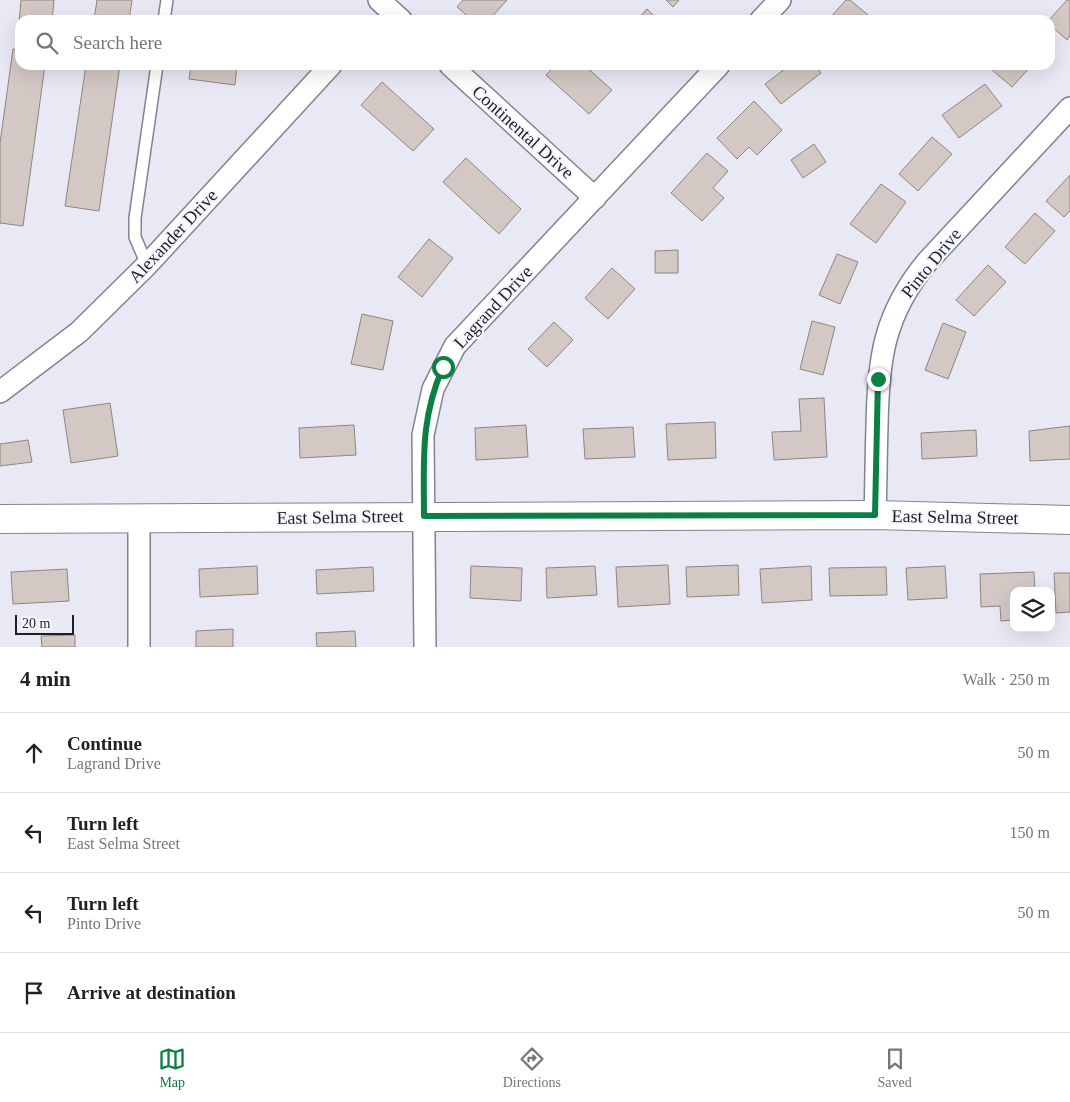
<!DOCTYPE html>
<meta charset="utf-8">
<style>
:root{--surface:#fff;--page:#f2f2f2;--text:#222;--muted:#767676;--line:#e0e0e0;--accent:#0b8043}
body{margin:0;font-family:Georgia,serif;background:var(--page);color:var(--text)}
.controls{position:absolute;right:15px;bottom:15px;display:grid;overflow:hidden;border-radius:10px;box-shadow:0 5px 20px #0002}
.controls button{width:45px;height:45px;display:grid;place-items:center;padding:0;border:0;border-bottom:1px solid var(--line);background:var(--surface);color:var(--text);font:25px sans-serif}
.scale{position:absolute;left:15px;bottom:12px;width:59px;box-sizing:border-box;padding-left:5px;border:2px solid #1f1f23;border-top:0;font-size:14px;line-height:18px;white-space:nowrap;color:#1f1f23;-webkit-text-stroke:4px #f5f7ff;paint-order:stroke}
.stop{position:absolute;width:15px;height:15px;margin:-11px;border:4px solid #0b8043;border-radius:50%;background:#fff}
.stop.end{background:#0b8043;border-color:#fff;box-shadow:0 1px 5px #0008}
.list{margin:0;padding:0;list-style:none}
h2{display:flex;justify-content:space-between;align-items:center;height:65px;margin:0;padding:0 20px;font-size:21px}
h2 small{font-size:16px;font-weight:400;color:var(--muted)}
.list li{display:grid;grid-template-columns:32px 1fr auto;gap:15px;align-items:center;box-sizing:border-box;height:80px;padding:0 20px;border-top:1px solid var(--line)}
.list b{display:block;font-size:19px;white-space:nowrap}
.list p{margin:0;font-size:16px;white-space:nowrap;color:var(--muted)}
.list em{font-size:16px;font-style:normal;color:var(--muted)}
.icon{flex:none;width:28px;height:28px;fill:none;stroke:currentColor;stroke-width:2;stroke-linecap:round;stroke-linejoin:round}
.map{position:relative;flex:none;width:1070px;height:647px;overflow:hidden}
.search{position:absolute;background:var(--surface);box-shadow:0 5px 20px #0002;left:15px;right:15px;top:15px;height:55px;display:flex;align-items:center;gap:12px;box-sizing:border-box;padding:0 18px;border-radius:15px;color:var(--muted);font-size:19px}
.sheet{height:385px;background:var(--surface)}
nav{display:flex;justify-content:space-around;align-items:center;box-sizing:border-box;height:70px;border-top:1px solid var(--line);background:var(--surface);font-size:14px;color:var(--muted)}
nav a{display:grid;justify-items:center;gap:2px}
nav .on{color:var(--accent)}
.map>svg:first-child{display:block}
</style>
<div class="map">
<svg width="1070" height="647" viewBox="0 0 1070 647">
<rect width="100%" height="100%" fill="#e8e9f4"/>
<!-- building -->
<g fill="#d3c8c4" stroke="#8f8480">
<polygon points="21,0 54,0 52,20 20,20 20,36 18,35"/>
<polygon points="97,0 132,0 129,20 94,20"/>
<polygon points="463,0 507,0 489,20 472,20 457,7"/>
<polygon points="666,0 679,0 673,7"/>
<polygon points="846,0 850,0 868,15 863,20 828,20"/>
<polygon points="1067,0 1070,0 1070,36 1067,40 1050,25 1049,20"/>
<polygon points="647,9 658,20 637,20"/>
<polygon points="13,49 20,50 20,65 45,65 23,226 0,223 0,143"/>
<polygon points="86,65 120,65 99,211 65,206"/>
<polygon points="191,65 237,65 235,85 189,79"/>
<polygon points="556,65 584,65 612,90 589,114 546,75"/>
<polygon points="790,65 815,65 821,73 781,104 765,84"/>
<polygon points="995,65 1032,65 1012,87 991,69"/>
<polygon points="382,82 434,129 413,151 361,105"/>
<polygon points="985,84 1002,106 959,138 942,115"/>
<polygon points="754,101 782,130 757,155 749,147 737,159 717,138"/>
<polygon points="932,137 952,154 918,191 899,174"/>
<polygon points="814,144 826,162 803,178 791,160"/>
<polygon points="707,153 728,171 713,188 724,198 702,221 671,193"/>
<polygon points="466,158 521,209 499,234 443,182"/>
<polygon points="1070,175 1070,211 1064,217 1046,201"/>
<polygon points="881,184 906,202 876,243 850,224"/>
<polygon points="1035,213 1055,231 1025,264 1005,247"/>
<polygon points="429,239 453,258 422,297 398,277"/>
<polygon points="678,250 678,273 655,273 655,251"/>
<polygon points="837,254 858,262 840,304 819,295"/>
<polygon points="988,265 1006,282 974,316 956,300"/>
<polygon points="612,268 635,289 608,319 585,298"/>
<polygon points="362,314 393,321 383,370 351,364"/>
<polygon points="812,321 835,327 823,375 800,369"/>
<polygon points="554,322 573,340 547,367 528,349"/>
<polygon points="943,323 966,332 948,379 925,370"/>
<polygon points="824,398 827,457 774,460 772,432 801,431 799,399"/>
<polygon points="110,403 118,456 71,463 63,410"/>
<polygon points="715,422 716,458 668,460 666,424"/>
<polygon points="354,425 356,455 300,458 299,428"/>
<polygon points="526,425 528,457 476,460 475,428"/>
<polygon points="1070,426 1070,459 1030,461 1029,431"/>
<polygon points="633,427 635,457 585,459 583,429"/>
<polygon points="976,430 977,456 922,459 921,433"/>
<polygon points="28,440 32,462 0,466 0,444"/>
<polygon points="668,565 670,604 618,607 616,567"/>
<polygon points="738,565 739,595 687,597 686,567"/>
<polygon points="257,566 258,594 200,597 199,569"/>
<polygon points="471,566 522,568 521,601 470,598"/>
<polygon points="595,566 597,595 547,598 546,568"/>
<polygon points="811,566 812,600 762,603 760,569"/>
<polygon points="945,566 947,598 908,600 906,568"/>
<polygon points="373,567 374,591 317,594 316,570"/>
<polygon points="886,567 887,595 830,596 829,568"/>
<polygon points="67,569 69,601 13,604 11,572"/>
<polygon points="1034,572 1035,591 1014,591 1014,620 1001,621 1000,606 981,607 980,574"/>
<polygon points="1054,573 1070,573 1070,612 1056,613"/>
<polygon points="233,629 233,647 196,647 196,631"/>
<polygon points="355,631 356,647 317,647 316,633"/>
<polygon points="75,635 75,647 42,647 41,636"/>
</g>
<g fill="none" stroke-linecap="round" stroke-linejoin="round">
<!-- lane casing -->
<g stroke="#82848d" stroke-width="14">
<g id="lane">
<polyline points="164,20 167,0"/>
<polyline points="147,265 135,237 135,218 157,65"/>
</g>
</g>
<!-- street casing -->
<g stroke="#82848d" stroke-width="24">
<g id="street">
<polyline points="379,0 401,20"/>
<polyline points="761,20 780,0"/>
<polyline points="450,65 595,198"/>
<polyline points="0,392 79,332 147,265 331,65"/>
<path d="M875 515C876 486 876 456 877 427 878 361 883 315 927 262L1070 108"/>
<polyline points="139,519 139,647"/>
<polyline points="425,647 423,435 433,389 455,346 719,65"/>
</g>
</g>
<!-- secondary casing -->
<g stroke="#82848d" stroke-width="30">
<polyline id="secondary" points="0,519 875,515 1070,520"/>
</g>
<!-- lane -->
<use href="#lane" stroke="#fff" stroke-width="11"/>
<!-- street -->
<use href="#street" stroke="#fff" stroke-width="21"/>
<!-- secondary -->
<use href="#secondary" stroke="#fff" stroke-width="28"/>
</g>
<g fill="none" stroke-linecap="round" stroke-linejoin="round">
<!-- route -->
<path stroke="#0b8043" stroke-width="6" d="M443 367C420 420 424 460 424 516L875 515 878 379"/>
</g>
<g text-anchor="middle" stroke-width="4.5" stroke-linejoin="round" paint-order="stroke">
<!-- street labels -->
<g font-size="18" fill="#1f1f23" stroke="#f5f7ff">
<text transform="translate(523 132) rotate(42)" y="6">Continental Drive</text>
<text transform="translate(173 236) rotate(-47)" y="6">Alexander Drive</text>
<text transform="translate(931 263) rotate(-51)" y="6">Pinto Drive</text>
<text transform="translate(493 307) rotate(-47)" y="6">Lagrand Drive</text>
<text transform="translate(340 517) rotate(-1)" y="6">East Selma Street</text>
<text transform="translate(955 517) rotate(1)" y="6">East Selma Street</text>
</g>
</g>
</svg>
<div class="controls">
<button><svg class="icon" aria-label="layers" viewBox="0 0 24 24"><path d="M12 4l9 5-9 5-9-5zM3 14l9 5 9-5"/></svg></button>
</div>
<div class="scale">20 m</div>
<div class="stop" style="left:443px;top:367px"></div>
<div class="stop end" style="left:878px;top:379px"></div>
<div class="search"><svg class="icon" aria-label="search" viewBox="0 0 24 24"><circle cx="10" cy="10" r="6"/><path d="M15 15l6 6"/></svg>Search here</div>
</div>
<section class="sheet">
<h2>4 min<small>Walk · 250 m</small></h2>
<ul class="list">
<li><svg class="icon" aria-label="ahead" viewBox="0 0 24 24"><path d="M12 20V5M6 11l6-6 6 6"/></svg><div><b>Continue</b><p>Lagrand Drive</p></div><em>50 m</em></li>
<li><svg class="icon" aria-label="left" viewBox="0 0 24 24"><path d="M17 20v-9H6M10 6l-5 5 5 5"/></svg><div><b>Turn left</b><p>East Selma Street</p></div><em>150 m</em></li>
<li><svg class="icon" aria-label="left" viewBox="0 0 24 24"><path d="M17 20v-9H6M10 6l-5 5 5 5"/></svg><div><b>Turn left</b><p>Pinto Drive</p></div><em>50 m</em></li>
<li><svg class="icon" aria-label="arrive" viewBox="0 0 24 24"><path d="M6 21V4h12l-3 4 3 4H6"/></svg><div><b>Arrive at destination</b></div></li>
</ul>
</section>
<nav>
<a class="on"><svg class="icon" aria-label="map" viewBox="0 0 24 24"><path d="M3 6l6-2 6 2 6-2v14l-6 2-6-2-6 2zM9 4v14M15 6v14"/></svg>Map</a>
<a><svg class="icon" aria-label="directions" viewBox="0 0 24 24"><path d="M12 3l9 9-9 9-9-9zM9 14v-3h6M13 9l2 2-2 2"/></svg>Directions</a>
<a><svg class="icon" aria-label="saved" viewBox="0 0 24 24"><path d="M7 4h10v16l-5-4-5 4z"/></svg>Saved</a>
</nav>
